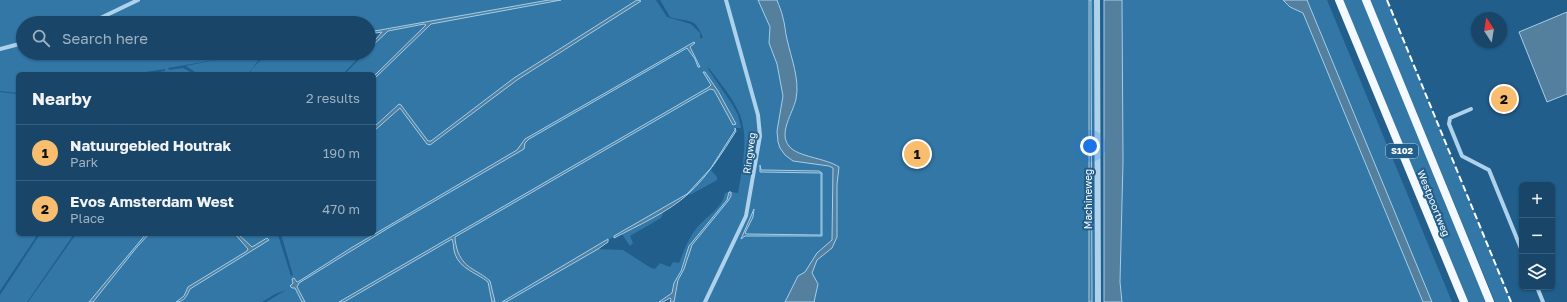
<!DOCTYPE html>
<meta charset="utf-8">
<style>
:root{--surface:#194668;--page:#224d6e;--text:#f1f3f6;--muted:#9fb1c0;--line:#375e7c;--accent:#f8bd6f}
body{margin:0;font-family:"Golos Text",sans-serif;background:var(--page);color:var(--text)}
.controls{position:absolute;right:12px;bottom:12px;display:grid;overflow:hidden;border-radius:6px;box-shadow:0 1px 3px #0004}
.controls button{width:36px;height:36px;display:grid;place-items:center;padding:0;border:0;border-bottom:1px solid var(--line);background:var(--surface);color:var(--text);font:20px sans-serif}
.compass{position:absolute;left:1471px;top:12px;width:36px;height:36px;border-radius:50%;background:var(--surface);box-shadow:0 1px 3px #0004;rotate:348deg}
.you{position:absolute;left:1090px;top:146px;width:14px;height:14px;margin:-10px;border:3px solid #fff;border-radius:50%;background:#1a73e8;box-shadow:0 0 0 6px #1a73e833}
.badge{display:grid;place-items:center;width:26px;height:26px;border-radius:50%;background:var(--accent);color:#111;font-size:13px;font-weight:700}
.pin{position:absolute;translate:-50% -50%;border:2px solid #fff;box-shadow:0 1px 4px #0006}
.list{margin:0;padding:0;list-style:none}
h2{display:flex;justify-content:space-between;align-items:center;height:52px;margin:0;padding:0 16px;font-size:17px}
h2 small{font-size:13px;font-weight:400;color:var(--muted)}
.list li{display:grid;grid-template-columns:26px 1fr auto;gap:12px;align-items:center;box-sizing:border-box;height:56px;padding:0 16px;border-top:1px solid var(--line)}
.list b{display:block;font-size:15px;white-space:nowrap}
.list p{margin:0;font-size:13px;white-space:nowrap;color:var(--muted)}
.list em{font-size:13px;font-style:normal;color:var(--muted)}
.icon{flex:none;width:22px;height:22px;fill:none;stroke:currentColor;stroke-width:2;stroke-linecap:round;stroke-linejoin:round}
.map{position:relative;flex:none;width:1567px;height:302px;overflow:hidden}
.search{position:absolute;background:var(--surface);box-shadow:0 1px 3px #0004;left:16px;top:16px;width:360px;height:44px;display:flex;align-items:center;gap:10px;box-sizing:border-box;padding:0 14px;border-radius:22px;color:var(--muted);font-size:15px}
.panel{position:absolute;background:var(--surface);box-shadow:0 1px 3px #0004;left:16px;top:72px;width:360px;height:164px;border-radius:6px}
.map>svg:first-child{display:block}
</style>
<div class="map">
<svg width="1567" height="302" viewBox="0 0 1567 302">
<rect width="100%" height="100%" fill="#215e8b"/>
<!-- green -->
<g fill="#3277a6">
<polygon points="0,0 549,0 369,32 369,23 23,23 23,53 251,53 220,59 220,60 264,53 248,74 198,74 186,66 215,60 168,68 169,70 183,68 194,74 149,74 165,71 165,69 134,74 18,74 18,93 0,91"/>
<polygon points="561,0 637,0 514,78 431,141 428,141 401,105 396,106 374,127 374,79 428,25 433,23"/>
<path d="M641 0H656L667 17 691 24 700 33V38H703C695 16 689 23 670 17L660 0H1095V302H674L678 280 684 269 692 245 728 201 731 196V192L738 193C742 169 749 138 740 115 733 98 720 83 709 68L708 69 732 104 738 115 741 128H735L711 168 687 194 502 302H495L490 281C477 269 463 269 457 249 456 245 455 241 455 237L710 89 714 90 733 125 735 124 713 84 710 83 711 85 709 87 683 103 339 302H305L297 287 299 283 390 227 524 149 525 143 529 139 688 48 695 59 698 67 700 66 690 47 694 42 525 139 517 150 351 248 301 280 295 281 293 283V288H295L302 302H266L286 290 275 294 262 302H181L184 299 190 289 249 252 267 238 252 247 238 234 278 235 291 276 293 275 281 234H374V131L398 108 401 109 430 145 501 91Z"/>
<polygon points="1122,0 1283,0 1290,7 1303,13 1423,302 1122,302 1120,282 1123,162"/>
<polygon points="1306,0 1327,0 1452,302 1431,302"/>
<polygon points="1343,0 1362,0 1487,302 1467,302"/>
<polygon points="1370,0 1387,0 1512,302 1495,302"/>
<polygon points="424,24 426,25 425,27 374,76 374,74 345,74 365,53 369,53 369,49 388,31"/>
<polygon points="267,53 363,53 343,74 250,74 251,70"/>
<polygon points="0,92 18,94 18,234 38,234 0,291"/>
<polygon points="711,170 717,177 717,180 690,195 689,193"/>
<path d="M729 192 727 200 689 246 680 271 674 283 672 293 659 302H506L598 249 623 250 651 268 655 269 660 263 670 267 673 262 679 263C684 251 688 239 696 229 705 217 723 208 725 193Z"/>
<polygon points="664,211 661,218 630,236 633,243 630,246 622,234"/>
<polygon points="40,234 74,234 27,302 0,302 0,295"/>
<polygon points="76,234 146,234 89,302 28,302"/>
<polygon points="149,234 235,234 248,249 247,251 188,287 184,296 176,302 93,302 137,247"/>
<polygon points="452,239 455,255 468,270 488,282 492,302 344,302"/>
</g>
<!-- water -->
<g fill="#547f9d" stroke="#a2cfec">
<polygon points="549,0 561,0 431,24 374,79 374,76 426,25 424,24 388,31 369,49 369,47 382,32 369,34 369,32"/>
<polygon points="637,0 641,1 517,80 430,145 427,144 400,108 374,131 374,127 399,104 401,105 428,141 431,141 514,78"/>
<path d="M758 0H777C779 6 782 12 783 18 785 24 785 32 787 39 791 58 800 79 796 99 793 113 778 133 789 146 797 157 826 158 839 167L837 184V237L832 248 817 260 812 273 818 284 814 302H785L798 276 805 272 817 253 832 240 833 168 829 166 793 161 785 155 780 148 778 142 777 131 783 96 777 64 769 43 770 27Z"/>
<polygon points="1089,0 1091,0 1092,302 1089,302"/>
<polygon points="1104,0 1122,0 1123,162 1120,282 1122,302 1104,302"/>
<polygon points="1283,0 1307,0 1432,302 1423,302 1303,13 1290,7"/>
<polygon points="1567,12 1567,94 1547,102 1519,32"/>
<polygon points="694,42 695,43 690,47 700,67 698,67 695,59 687,48 529,139 525,143 524,149 390,227 299,283 297,287 305,302 302,302 295,288 292,288 290,286 293,283 292,279 294,278 297,282 301,280 351,248 517,150 525,139"/>
<path d="M703 72H705L718 91 736 124 733 125 714 90 710 89 455 237C455 241 456 245 457 249 463 269 477 269 490 281L495 302H492L488 282C477 273 460 269 455 254 453 249 454 243 452 239L344 302H339L709 87 711 85Z"/>
<path d="M735 128 736 131C722 153 708 176 688 194 670 211 637 226 614 238V236L687 194 711 168 735 130Z"/>
<polygon points="760,165 761,170 763,170 819,171 822,173 822,236 745,236 741,239 754,209 753,217 745,233 747,234 821,235 821,173 760,172"/>
<polygon points="729,192 731,192 731,196 728,201 692,245 684,269 678,280 674,302 670,302 671,299 670,298 663,302 659,302 672,293 674,283 681,271 689,246 727,200"/>
<polygon points="146,234 149,234 137,247 93,302 89,302"/>
<path d="M235 234H238L252 247 267 238 269 240 190 289C187 295 185 302 176 302L184 296 188 287 247 251 248 249Z"/>
<polygon points="608,239 608,242 598,249 506,302 502,302"/>
</g>
<g fill="none" stroke-linecap="round" stroke-linejoin="round">
<!-- minor -->
<g stroke="#aed2eb" stroke-width="4">
<polyline points="90,23 138,0"/>
<polyline points="0,49 23,43"/>
<polyline points="1471,109 1450,118 1449,124 1462,156 1489,170 1522,251"/>
<polyline points="1537,287 1543,302"/>
<polyline points="705,302 746,216 760,136 758,115 726,0"/>
</g>
<!-- tertiary -->
<polyline stroke="#aed2eb" stroke-width="6" points="1097,0 1098,302"/>
<!-- primary -->
<g stroke="#f3f9fe" stroke-width="8">
<polyline points="1339,0 1464,302"/>
<polyline points="1366,0 1490,302"/>
</g>
<!-- rail -->
<polyline stroke="#fff" stroke-width="2" stroke-dasharray="7 3" stroke-linecap="butt" points="1387,0 1511,302"/>
</g>
<g text-anchor="middle" stroke-width="4" stroke-linejoin="round" paint-order="stroke">
<!-- shield labels -->
<rect fill="#215e8b" stroke="#bccfdc" stroke-width="1" x="1386" y="144" width="32" height="14" rx="3"/>
<g font-size="9" font-weight="bold" fill="#fff">
<text x="1402" y="154">S102</text>
</g>
<!-- street labels -->
<g font-size="10" fill="#fff" stroke="#215e8b">
<text transform="translate(749 153) rotate(-82)" y="4">Ringweg</text>
<text transform="translate(1088 199) rotate(-90)" y="4">Machineweg</text>
<text transform="translate(1434 203) rotate(68)" y="4">Westpoortweg</text>
</g>
</g>
</svg>
<div class="controls">
<button>+</button>
<button>−</button>
<button><svg class="icon" aria-label="layers" viewBox="0 0 24 24"><path d="M12 4l9 5-9 5-9-5zM3 14l9 5 9-5"/></svg></button>
</div>
<svg class="compass" viewBox="-18 -18 36 36"><path d="M0-13l5 13h-10z" fill="#e53935"/><path d="M0 13l5-13h-10z" fill="#9fb1c0"/></svg>
<div class="you"></div>
<div class="pin badge" style="left:917px;top:154px">1</div>
<div class="pin badge" style="left:1504px;top:99px">2</div>
<div class="search"><svg class="icon" aria-label="search" viewBox="0 0 24 24"><circle cx="10" cy="10" r="6"/><path d="M15 15l6 6"/></svg>Search here</div>
<section class="panel">
<h2>Nearby<small>2 results</small></h2>
<ul class="list">
<li><span class="badge">1</span><div><b>Natuurgebied Houtrak</b><p>Park</p></div><em>190 m</em></li>
<li><span class="badge">2</span><div><b>Evos Amsterdam West</b><p>Place</p></div><em>470 m</em></li>
</ul>
</section>
</div>
